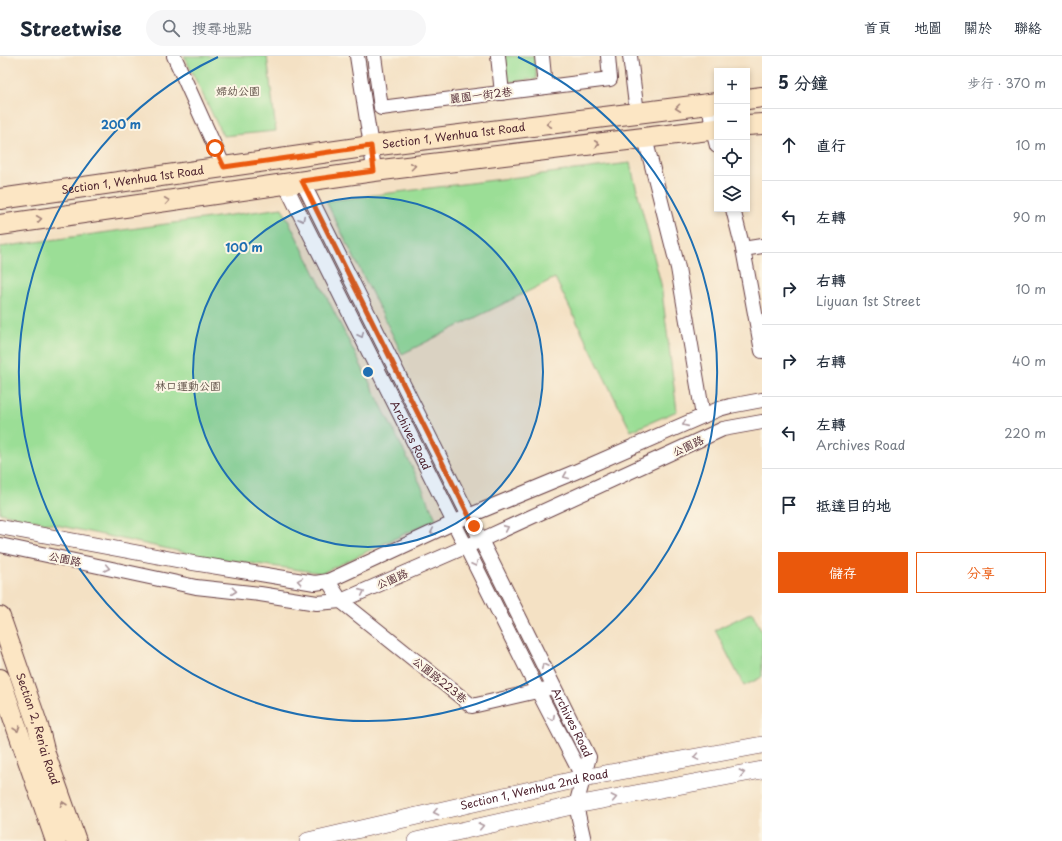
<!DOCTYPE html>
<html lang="zh-TW">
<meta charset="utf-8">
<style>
:root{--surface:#fff;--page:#f6f6f7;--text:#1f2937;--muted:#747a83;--line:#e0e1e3;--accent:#ea580c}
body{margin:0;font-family:"Playpen Sans","LXGW WenKai TC",sans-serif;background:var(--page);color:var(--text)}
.controls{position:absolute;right:12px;top:12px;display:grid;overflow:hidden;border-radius:0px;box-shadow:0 2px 6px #0003}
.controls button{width:36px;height:36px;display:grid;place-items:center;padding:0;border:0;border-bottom:1px solid var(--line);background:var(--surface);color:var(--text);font:20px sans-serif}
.stop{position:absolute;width:12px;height:12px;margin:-9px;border:3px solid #ea580c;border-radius:50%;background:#fff}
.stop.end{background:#ea580c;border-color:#fff;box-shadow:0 1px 4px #0008}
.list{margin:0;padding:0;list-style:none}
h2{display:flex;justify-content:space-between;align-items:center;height:52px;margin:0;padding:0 16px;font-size:17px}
h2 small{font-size:13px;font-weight:400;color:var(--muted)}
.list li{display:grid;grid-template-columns:26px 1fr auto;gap:12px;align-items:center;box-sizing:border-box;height:72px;padding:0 16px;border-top:1px solid var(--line)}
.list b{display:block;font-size:15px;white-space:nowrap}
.list p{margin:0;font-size:13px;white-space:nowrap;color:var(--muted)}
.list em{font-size:13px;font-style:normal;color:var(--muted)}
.actions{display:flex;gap:8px;padding:12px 16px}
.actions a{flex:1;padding:9px 0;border:1px solid var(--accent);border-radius:0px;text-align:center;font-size:14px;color:var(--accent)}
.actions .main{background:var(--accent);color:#fff}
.icon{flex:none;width:22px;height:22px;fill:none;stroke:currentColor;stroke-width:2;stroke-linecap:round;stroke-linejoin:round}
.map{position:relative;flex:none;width:762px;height:785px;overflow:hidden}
header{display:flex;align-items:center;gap:24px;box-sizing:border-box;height:56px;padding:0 20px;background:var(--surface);border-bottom:1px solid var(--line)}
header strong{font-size:19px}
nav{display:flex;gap:22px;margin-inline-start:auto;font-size:14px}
.search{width:280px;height:36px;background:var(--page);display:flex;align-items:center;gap:10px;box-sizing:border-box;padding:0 14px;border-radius:22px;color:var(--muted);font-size:15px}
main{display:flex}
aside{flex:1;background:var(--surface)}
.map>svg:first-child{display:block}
</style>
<header>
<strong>Streetwise</strong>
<div class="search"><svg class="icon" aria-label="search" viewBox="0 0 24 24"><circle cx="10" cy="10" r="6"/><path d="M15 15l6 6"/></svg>搜尋地點</div>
<nav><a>首頁</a><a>地圖</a><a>關於</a><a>聯絡</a></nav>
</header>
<main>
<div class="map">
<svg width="762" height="785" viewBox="0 0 762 785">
<rect width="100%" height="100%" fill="#fcf5e5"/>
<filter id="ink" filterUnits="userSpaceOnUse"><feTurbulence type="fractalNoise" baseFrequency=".025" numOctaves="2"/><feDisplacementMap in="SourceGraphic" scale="8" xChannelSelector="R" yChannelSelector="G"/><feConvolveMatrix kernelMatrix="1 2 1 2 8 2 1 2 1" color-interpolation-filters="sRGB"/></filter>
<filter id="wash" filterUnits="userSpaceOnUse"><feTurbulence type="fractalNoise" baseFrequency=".012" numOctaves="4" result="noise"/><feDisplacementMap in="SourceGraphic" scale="16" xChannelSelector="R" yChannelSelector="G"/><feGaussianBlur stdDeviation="0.9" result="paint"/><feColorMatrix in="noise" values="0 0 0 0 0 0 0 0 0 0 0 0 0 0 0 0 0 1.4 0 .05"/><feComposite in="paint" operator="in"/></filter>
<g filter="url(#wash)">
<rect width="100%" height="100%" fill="#f4e1c4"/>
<!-- green -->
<g fill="#9bde96" stroke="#727e60">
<polygon points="184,0 267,0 276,75 223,80"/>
<polygon points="503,0 534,0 537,23 506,26"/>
<polygon points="630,107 661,228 677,355 631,375 555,222 402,298 326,145"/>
<polygon points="282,152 420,427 436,463 322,517 206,501 0,457 0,191"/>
<polygon points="752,556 762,576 762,621 744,630 715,574"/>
</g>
</g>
<g filter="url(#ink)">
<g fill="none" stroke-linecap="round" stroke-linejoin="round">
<!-- minor casing -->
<g stroke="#643c42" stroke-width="16">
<g id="minor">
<polyline points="174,0 224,111"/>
<polyline points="357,0 371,90 374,115"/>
<polyline points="374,0 381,52 610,23 608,0"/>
<polyline points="498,0 502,37"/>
<polyline points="542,0 545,31"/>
<polyline points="630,0 637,57"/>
<polyline points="709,48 713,74 717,90"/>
<polyline points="645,82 678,212 703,360"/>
<path id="s1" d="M302 125 589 701 576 749 584 785"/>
<path id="s2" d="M285 128 538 635 583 722"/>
<polyline points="733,153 743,193 762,295"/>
<polyline points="743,193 762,190"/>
<polyline points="0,471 193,507 315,527 328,525 466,461 575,416 719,353 730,350 762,344"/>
<polyline points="0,489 196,531 260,538 317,547 341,545 481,484 723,373 762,366"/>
<polyline points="328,525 341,545 472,650 546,633"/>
</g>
</g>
<!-- tertiary casing -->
<g stroke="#643c42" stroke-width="18">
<g id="tertiary">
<path id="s3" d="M308 785 583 722 762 689"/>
<polyline points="416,785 576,749 762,714"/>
</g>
</g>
<!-- secondary casing -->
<g stroke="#643c42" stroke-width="22">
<g id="secondary">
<polyline points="747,43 762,41"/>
<polyline points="747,69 762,68"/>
<path id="s4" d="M0 143 371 90 717 47"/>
<polyline points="0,169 374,115 717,73"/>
<path id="s5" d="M0 561 38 670 45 698 76 785"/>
<polyline points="0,623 56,785"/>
</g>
</g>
<!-- minor -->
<use href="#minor" stroke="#fff" stroke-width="14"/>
<!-- tertiary -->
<use href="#tertiary" stroke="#fff" stroke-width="17"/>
<!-- secondary -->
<use href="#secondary" stroke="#fce6c4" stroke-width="20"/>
</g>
<!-- one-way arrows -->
<defs><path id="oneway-chevron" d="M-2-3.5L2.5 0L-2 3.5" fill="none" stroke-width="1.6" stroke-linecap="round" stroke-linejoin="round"/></defs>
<g stroke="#a38278">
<use href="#oneway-chevron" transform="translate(678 52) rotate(173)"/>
<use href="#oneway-chevron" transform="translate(549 68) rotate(173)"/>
<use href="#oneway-chevron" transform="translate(597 88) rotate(-7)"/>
<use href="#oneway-chevron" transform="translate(413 110) rotate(-7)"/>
<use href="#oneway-chevron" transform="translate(167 145) rotate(-8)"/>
<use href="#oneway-chevron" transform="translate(39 163) rotate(-8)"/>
<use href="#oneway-chevron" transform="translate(17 673) rotate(71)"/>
<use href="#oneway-chevron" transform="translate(63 748) rotate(-109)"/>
</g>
<g stroke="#ae9aa0">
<use href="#oneway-chevron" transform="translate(302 163) rotate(63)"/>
<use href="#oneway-chevron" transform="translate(361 279) rotate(64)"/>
<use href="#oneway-chevron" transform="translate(685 368) rotate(156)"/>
<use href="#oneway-chevron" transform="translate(566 420) rotate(158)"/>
<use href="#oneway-chevron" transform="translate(506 472) rotate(-24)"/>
<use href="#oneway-chevron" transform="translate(433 476) rotate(155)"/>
<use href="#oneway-chevron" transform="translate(475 508) rotate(64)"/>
<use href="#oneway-chevron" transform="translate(107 512) rotate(12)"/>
<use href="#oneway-chevron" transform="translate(300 525) rotate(-171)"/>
<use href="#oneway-chevron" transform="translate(234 535) rotate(6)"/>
<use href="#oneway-chevron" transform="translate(362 536) rotate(-24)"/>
<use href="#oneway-chevron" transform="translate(544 610) rotate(-116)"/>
<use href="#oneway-chevron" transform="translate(552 662) rotate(63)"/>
<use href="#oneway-chevron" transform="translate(696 701) rotate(170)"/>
<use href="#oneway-chevron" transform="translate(742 717) rotate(-11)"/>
<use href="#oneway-chevron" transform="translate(614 742) rotate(-11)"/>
<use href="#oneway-chevron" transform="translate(436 756) rotate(167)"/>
<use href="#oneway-chevron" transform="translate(481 770) rotate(-13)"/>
</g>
</g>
<g fill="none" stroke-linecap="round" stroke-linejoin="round" filter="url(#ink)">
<!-- route -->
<polyline stroke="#ea580c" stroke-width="5" points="215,92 224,111 371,90 374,115 302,125 474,470"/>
</g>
<!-- distance rings -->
<circle cx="368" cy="316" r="175" fill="#1f6fb2" fill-opacity=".12"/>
<g fill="none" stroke="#1f6fb2" stroke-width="2">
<circle cx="368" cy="316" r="175"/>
<path d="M518 1A349 349 0 1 1 218 1"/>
</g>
<g text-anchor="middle" stroke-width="4" stroke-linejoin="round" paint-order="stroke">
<!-- park labels -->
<g font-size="11" fill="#5e4f46" stroke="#fcf5e5">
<text x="238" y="39">婦幼公園</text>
<text x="188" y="334">林口運動公園</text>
</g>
<!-- street labels -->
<g font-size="11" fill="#4a1f2b" stroke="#fcf5e5">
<text transform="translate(481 39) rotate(-7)" y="4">麗園一街2巷</text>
<text dy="4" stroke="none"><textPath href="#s4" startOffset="458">Section 1, Wenhua 1st Road</textPath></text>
<text dy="4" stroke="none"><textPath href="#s4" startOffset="134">Section 1, Wenhua 1st Road</textPath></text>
<text dy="4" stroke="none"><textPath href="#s2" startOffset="281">Archives Road</textPath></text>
<text transform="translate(688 390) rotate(-25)" y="4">公園路</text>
<text transform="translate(65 503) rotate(12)" y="4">公園路</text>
<text transform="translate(392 523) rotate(-24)" y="4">公園路</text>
<text transform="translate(440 624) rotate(39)" y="4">公園路223巷</text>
<text dy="4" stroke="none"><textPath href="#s1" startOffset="605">Archives Road</textPath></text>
<text dy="4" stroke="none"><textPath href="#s5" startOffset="118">Section 2, Ren'ai Road</textPath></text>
<text dy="4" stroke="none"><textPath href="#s3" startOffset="232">Section 1, Wenhua 2nd Road</textPath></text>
</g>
</g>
<circle cx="368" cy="316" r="6" fill="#1f6fb2" stroke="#fcf5e5" stroke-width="2"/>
<g font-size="12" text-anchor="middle" font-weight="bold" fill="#1f6fb2" stroke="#fcf5e5" stroke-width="4" stroke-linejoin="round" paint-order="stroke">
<text x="121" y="73">200 m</text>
<text x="244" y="196">100 m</text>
</g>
</svg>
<div class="controls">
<button>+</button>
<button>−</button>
<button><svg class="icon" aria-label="locate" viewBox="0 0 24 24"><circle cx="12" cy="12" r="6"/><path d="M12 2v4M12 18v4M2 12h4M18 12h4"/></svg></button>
<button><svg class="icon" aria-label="layers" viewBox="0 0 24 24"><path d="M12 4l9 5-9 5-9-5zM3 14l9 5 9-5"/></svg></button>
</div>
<div class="stop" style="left:215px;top:92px"></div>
<div class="stop end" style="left:474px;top:470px"></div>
</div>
<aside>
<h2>5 分鐘<small>步行 · 370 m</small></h2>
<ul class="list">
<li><svg class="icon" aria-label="ahead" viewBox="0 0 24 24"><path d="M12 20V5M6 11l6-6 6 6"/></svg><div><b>直行</b></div><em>10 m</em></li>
<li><svg class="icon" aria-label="left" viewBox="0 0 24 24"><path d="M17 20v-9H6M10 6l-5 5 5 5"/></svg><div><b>左轉</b></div><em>90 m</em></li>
<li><svg class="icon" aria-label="right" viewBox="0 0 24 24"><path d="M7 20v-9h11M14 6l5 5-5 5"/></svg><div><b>右轉</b><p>Liyuan 1st Street</p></div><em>10 m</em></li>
<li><svg class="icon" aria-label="right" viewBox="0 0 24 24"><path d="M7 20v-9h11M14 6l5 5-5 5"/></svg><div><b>右轉</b></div><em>40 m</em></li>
<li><svg class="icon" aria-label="left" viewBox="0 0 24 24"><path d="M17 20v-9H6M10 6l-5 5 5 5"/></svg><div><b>左轉</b><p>Archives Road</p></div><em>220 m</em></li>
<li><svg class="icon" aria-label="arrive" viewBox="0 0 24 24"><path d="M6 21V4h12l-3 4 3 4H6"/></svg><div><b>抵達目的地</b></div></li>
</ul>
<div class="actions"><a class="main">儲存</a><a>分享</a></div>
</aside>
</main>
